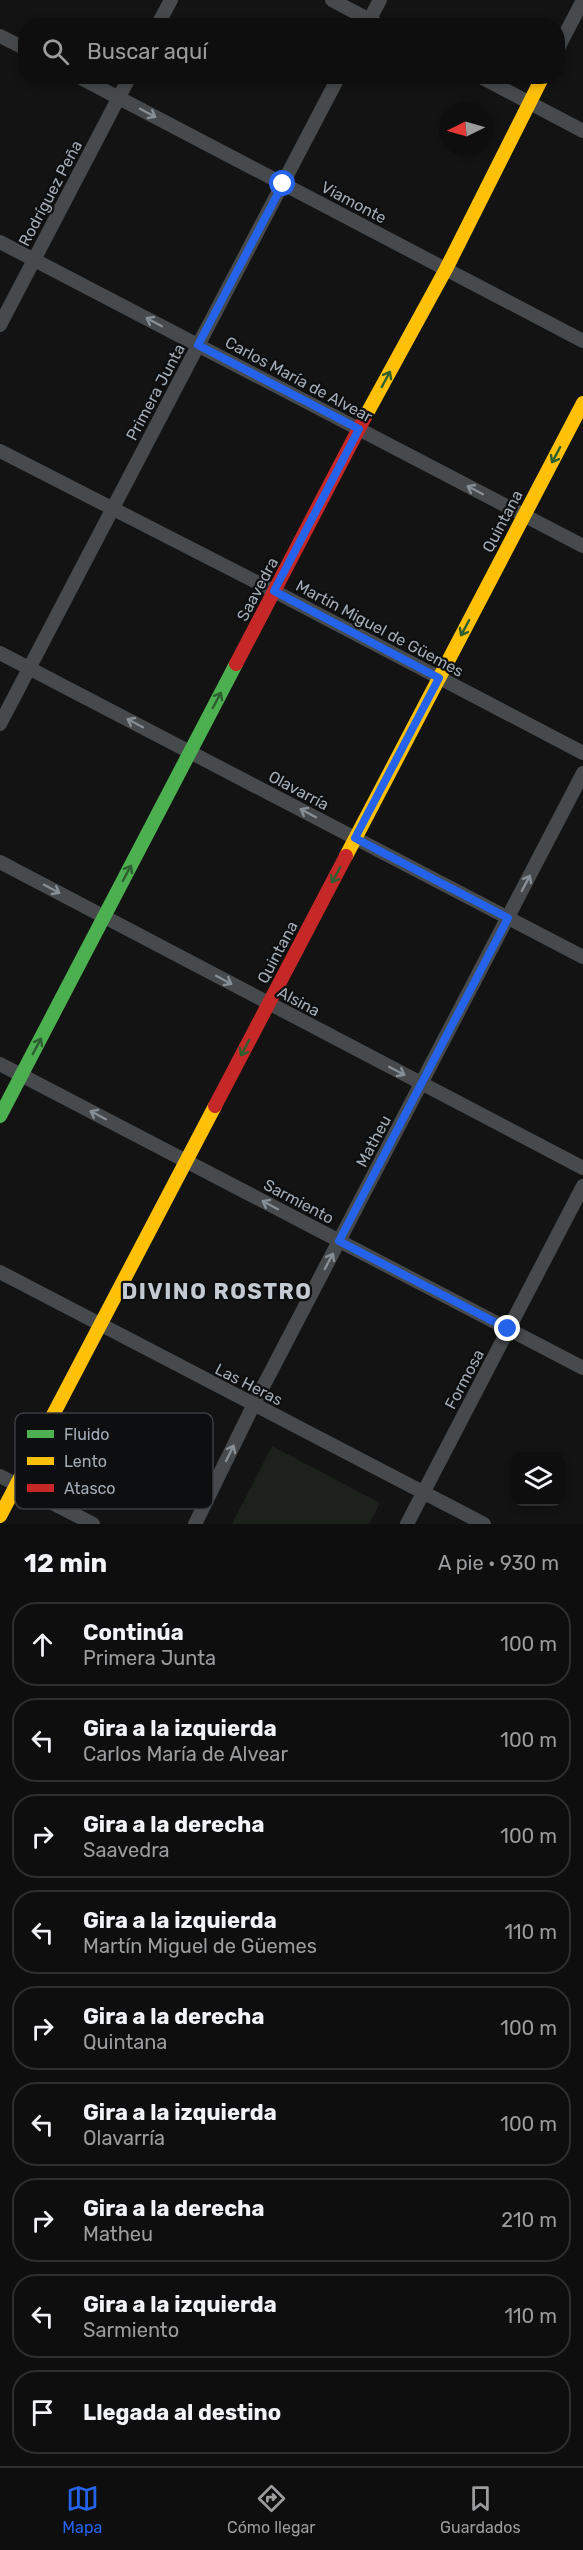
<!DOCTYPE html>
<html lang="es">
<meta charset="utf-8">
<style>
:root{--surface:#0e0e0e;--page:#171717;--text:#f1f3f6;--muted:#9b9c9e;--line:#2e2e2e;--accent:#2563eb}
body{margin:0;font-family:Rubik,sans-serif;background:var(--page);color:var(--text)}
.controls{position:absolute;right:18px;bottom:18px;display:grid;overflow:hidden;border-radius:12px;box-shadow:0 3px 9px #0003}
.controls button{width:54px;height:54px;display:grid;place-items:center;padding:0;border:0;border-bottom:2px solid var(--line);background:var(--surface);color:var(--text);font:30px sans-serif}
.compass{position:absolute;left:439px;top:102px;width:54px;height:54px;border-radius:50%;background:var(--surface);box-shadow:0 3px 9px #0003;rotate:265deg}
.stop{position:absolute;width:18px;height:18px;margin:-14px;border:4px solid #2563eb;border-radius:50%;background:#fff}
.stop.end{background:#2563eb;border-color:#fff;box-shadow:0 2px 6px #0008}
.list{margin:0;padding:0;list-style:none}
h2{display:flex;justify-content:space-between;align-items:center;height:78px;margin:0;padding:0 24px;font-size:26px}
h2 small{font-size:20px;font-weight:400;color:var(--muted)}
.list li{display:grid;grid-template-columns:39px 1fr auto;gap:18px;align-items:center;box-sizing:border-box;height:84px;margin:0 12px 12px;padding:0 12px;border:2px solid var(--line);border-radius:24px}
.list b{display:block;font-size:22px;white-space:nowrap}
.list p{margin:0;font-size:20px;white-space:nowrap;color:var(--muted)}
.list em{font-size:20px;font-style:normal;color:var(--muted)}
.icon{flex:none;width:33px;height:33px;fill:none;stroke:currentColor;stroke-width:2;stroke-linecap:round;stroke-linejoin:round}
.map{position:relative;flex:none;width:583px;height:1524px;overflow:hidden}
.search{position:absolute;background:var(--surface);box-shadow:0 3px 9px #0003;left:18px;right:18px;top:18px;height:66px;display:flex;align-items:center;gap:15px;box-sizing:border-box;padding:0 21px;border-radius:24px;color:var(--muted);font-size:22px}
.sheet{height:942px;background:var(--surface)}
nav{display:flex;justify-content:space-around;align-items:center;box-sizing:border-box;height:84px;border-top:2px solid var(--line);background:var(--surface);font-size:16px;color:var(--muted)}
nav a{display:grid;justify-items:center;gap:3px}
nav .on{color:var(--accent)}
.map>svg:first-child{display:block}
</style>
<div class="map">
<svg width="583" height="1524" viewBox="0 0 583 1524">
<rect width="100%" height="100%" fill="#131313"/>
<!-- green -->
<polygon fill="#1c221b" points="272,1446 380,1503 369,1524 232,1524"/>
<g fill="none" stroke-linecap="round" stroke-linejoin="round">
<!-- street -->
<g stroke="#474a4c" stroke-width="14">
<polyline points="332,0 381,26"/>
<polyline points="157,26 171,0"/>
<polyline points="366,26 380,0"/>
<polyline points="0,36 26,49"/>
<polyline points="558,48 583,0"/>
<polyline points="77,76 583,341"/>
<polyline points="479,76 583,131"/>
<polyline points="0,242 583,546"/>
<polyline points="0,325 130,76"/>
<polyline points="0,451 274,591 583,753"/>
<polyline points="0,653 583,957"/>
<polyline points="0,724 339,76"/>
<polyline points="0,862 583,1168"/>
<polyline points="0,1064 583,1368"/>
<polyline points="0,1272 484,1524"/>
<polyline points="0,1476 93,1524"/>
<polyline points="195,1524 254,1404 583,773"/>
<polyline points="407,1524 583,1186"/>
</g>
<!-- fast -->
<polyline stroke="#4caf50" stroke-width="14" points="0,1116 236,664"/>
<!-- slow -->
<g stroke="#ffc107" stroke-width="14">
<polyline points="365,417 446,269 543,76"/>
<polyline points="346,856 583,403"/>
<polyline points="0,1516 215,1106"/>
</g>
<!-- jam -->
<g stroke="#c62828" stroke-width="14">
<polyline points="236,664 365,417"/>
<polyline points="215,1106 346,856"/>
</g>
</g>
<!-- one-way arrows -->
<defs><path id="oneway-shaft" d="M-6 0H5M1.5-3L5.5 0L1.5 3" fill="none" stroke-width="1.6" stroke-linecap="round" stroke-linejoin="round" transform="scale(1.5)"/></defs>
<g stroke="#878f96">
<use href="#oneway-shaft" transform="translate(148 113) rotate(28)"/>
<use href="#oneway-shaft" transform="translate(154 322) rotate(-152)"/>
<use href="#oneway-shaft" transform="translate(475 490) rotate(-152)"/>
<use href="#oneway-shaft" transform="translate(135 723) rotate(-152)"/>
<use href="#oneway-shaft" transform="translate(308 813) rotate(-152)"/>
<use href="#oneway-shaft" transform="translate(526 883) rotate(-62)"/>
<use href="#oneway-shaft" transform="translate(52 889) rotate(28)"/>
<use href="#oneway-shaft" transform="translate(224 980) rotate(28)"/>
<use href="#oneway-shaft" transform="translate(397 1071) rotate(28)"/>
<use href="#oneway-shaft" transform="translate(98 1115) rotate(-152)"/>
<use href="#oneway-shaft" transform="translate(270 1205) rotate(-152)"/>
<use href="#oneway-shaft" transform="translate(329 1261) rotate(-62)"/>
<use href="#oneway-shaft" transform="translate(230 1453) rotate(-64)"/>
</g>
<g stroke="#2c5e30">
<use href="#oneway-shaft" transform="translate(386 379) rotate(-62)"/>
<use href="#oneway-shaft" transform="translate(556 455) rotate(118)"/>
<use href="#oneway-shaft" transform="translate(465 628) rotate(118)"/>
<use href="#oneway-shaft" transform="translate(217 700) rotate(-62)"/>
<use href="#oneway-shaft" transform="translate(127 873) rotate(-62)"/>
<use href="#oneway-shaft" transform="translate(336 875) rotate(118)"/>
<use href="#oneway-shaft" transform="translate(37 1046) rotate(-62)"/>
<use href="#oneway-shaft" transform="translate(245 1048) rotate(118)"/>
</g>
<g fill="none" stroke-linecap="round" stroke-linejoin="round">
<!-- route -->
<polyline stroke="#2563eb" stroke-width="8" points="283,184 198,345 359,429 274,591 439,678 355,838 508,918 339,1241 508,1329"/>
</g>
<g text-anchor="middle" stroke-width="4.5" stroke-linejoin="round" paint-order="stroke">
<!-- street labels -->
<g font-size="16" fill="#a2acb6" stroke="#0d0e0f">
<text transform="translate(50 193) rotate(-62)" y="6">Rodríguez Peña</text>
<text transform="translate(354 202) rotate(28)" y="6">Viamonte</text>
<text transform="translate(299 379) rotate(28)" y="6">Carlos María de Alvear</text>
<text transform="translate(155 392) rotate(-62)" y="6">Primera Junta</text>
<text transform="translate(502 521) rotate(-62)" y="6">Quintana</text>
<text transform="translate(257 589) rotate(-62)" y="6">Saavedra</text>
<text transform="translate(380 628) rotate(28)" y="6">Martín Miguel de Güemes</text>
<text transform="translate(299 790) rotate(28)" y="6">Olavarría</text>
<text transform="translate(277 952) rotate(-62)" y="6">Quintana</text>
<text transform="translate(299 1001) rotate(28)" y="6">Alsina</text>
<text transform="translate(373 1141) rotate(-62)" y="6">Matheu</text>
<text transform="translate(299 1201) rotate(28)" y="6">Sarmiento</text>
<text transform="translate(464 1379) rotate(-62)" y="6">Formosa</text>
<text transform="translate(249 1384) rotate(27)" y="6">Las Heras</text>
</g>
<!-- district labels -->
<g font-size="22" font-weight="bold" letter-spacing="1.5" fill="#c4cad1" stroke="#0d0e0f">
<text x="217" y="1299">DIVINO ROSTRO</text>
</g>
</g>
<!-- legend -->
<rect x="15" y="1413" width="198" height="96" rx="9" fill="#0d0e0f" stroke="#3a3d41" stroke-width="1.5"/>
<rect x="27" y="1430" width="27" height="8" fill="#4caf50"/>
<rect x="27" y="1457" width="27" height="8" fill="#ffc107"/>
<rect x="27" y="1484" width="27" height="8" fill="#c62828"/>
<g font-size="16" fill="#a2acb6">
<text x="64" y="1440">Fluido</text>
<text x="64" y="1467">Lento</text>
<text x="64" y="1494">Atasco</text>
</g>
</svg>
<div class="controls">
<button><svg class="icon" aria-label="layers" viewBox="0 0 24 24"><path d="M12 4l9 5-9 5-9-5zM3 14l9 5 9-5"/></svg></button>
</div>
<svg class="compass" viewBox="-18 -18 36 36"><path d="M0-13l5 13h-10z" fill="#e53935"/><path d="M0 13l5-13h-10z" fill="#9b9c9e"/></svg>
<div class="stop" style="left:283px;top:184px"></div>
<div class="stop end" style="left:508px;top:1329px"></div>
<div class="search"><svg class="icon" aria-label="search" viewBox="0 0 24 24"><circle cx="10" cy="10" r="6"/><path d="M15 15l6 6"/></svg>Buscar aquí</div>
</div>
<section class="sheet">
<h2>12 min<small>A pie · 930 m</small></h2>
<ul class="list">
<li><svg class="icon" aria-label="ahead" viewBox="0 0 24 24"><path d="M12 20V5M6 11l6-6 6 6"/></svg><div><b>Continúa</b><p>Primera Junta</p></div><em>100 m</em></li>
<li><svg class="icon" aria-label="left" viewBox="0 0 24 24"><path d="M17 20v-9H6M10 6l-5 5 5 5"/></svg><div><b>Gira a la izquierda</b><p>Carlos María de Alvear</p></div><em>100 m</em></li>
<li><svg class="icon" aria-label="right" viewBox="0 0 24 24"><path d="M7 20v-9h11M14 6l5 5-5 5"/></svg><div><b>Gira a la derecha</b><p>Saavedra</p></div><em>100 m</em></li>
<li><svg class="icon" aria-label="left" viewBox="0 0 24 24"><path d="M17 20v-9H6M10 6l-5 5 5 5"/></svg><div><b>Gira a la izquierda</b><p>Martín Miguel de Güemes</p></div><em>110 m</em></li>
<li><svg class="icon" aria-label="right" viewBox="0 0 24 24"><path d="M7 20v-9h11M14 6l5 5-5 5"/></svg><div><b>Gira a la derecha</b><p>Quintana</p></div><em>100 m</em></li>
<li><svg class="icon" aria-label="left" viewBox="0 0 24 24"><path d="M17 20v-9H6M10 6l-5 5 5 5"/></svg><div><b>Gira a la izquierda</b><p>Olavarría</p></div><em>100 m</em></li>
<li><svg class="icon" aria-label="right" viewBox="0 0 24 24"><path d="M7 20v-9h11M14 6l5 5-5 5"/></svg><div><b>Gira a la derecha</b><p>Matheu</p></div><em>210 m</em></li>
<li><svg class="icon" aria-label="left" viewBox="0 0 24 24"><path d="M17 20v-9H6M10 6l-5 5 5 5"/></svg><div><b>Gira a la izquierda</b><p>Sarmiento</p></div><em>110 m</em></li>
<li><svg class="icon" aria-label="arrive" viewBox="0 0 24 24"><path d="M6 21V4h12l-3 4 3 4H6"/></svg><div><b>Llegada al destino</b></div></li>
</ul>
</section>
<nav>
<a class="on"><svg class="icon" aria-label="map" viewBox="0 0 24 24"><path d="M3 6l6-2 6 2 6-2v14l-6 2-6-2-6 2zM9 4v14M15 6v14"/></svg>Mapa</a>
<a><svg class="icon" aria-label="directions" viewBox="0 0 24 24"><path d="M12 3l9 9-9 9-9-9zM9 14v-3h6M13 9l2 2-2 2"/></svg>Cómo llegar</a>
<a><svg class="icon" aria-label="saved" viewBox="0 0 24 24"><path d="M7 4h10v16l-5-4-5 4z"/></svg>Guardados</a>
</nav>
